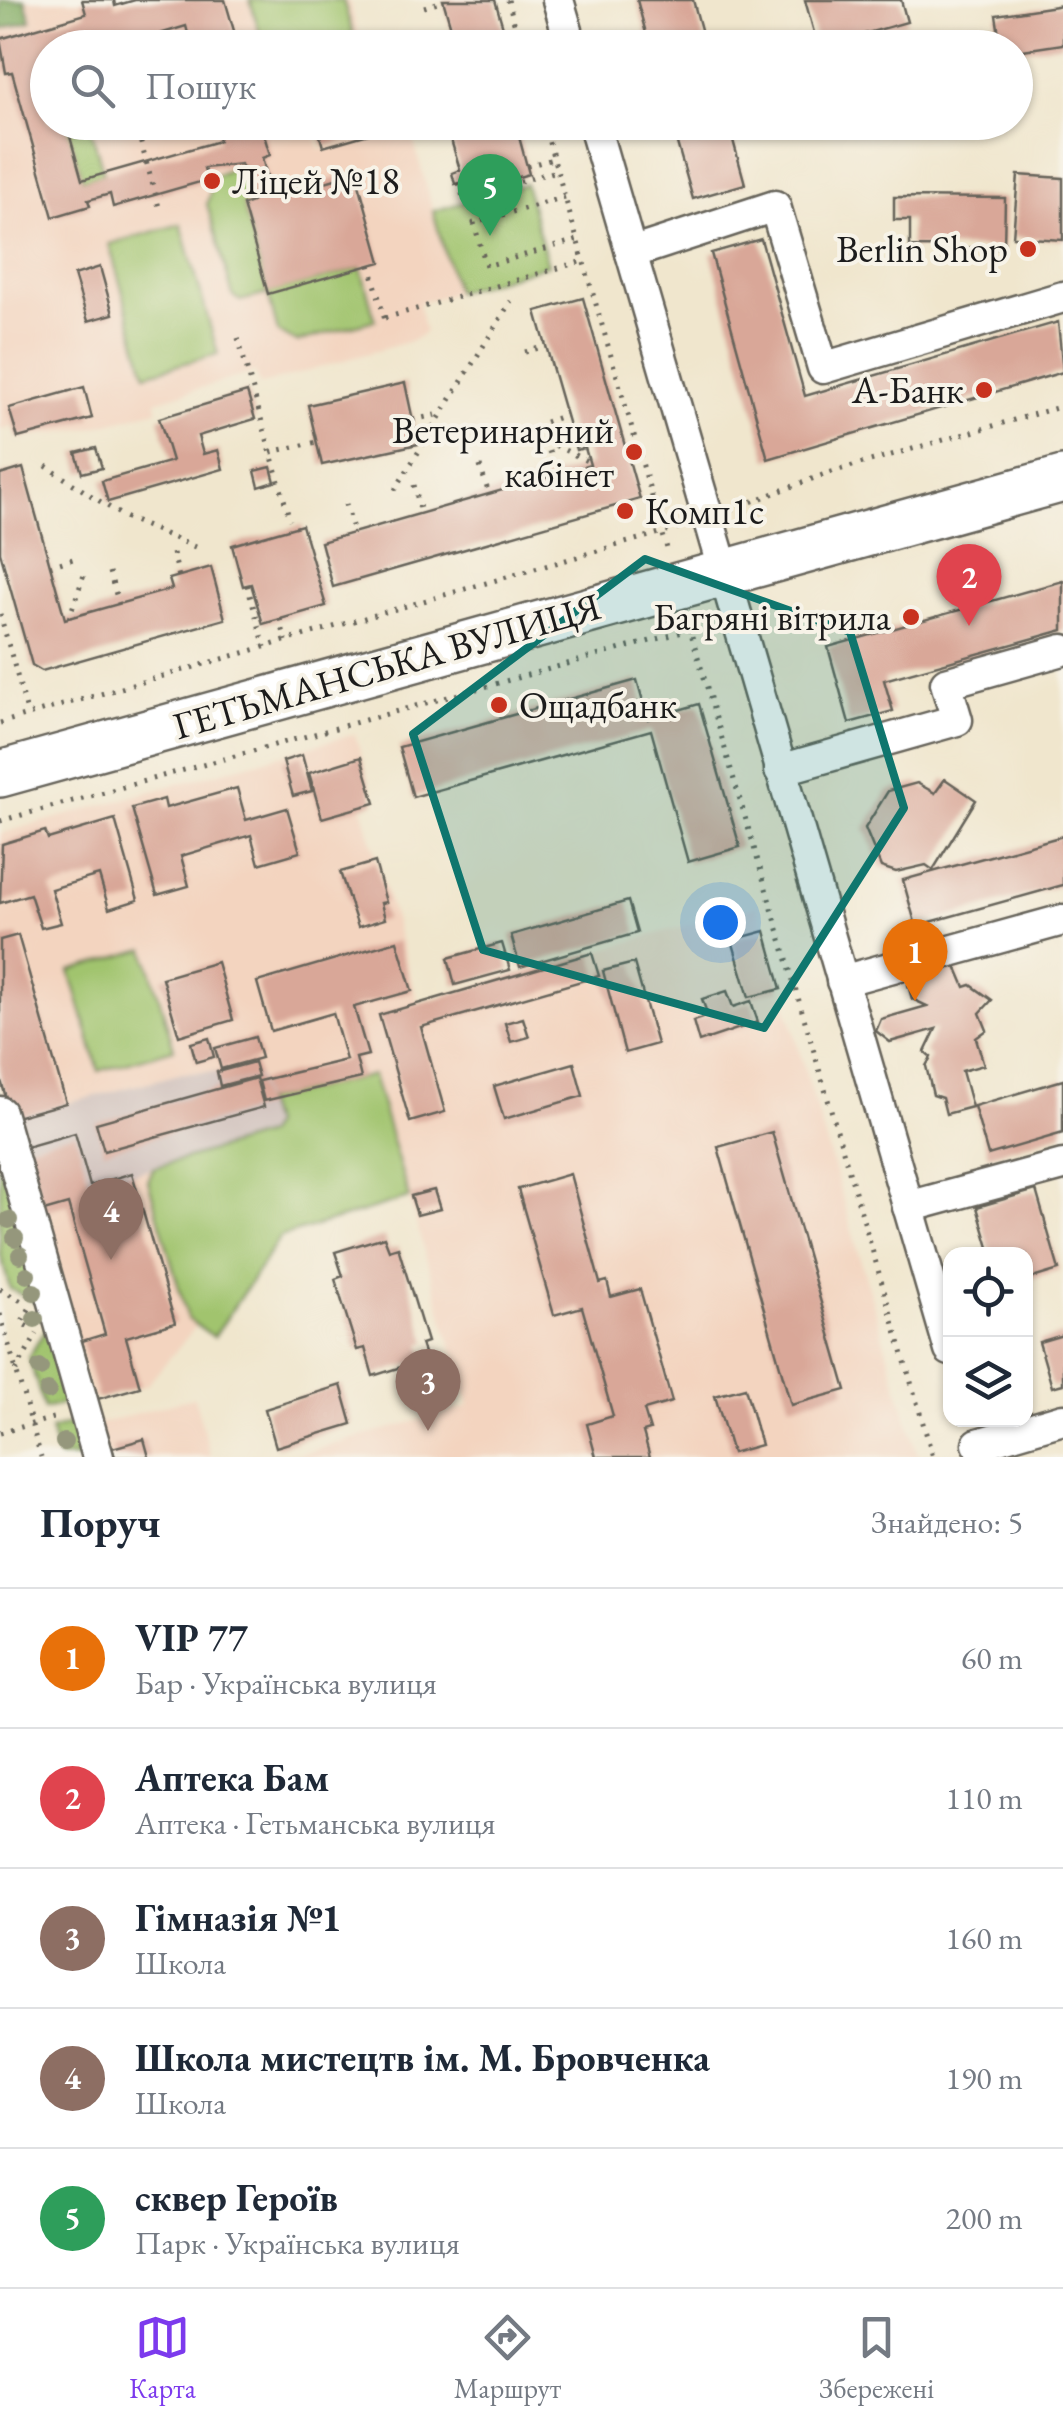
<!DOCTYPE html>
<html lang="uk">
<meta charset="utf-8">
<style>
:root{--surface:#fff;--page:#f2f2f3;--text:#1f2937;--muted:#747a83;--line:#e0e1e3;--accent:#7c3aed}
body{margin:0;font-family:"EB Garamond",serif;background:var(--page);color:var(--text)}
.controls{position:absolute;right:30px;bottom:30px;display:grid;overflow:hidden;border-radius:20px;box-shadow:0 2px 8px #0004}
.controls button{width:90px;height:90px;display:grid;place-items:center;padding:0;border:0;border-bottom:2px solid var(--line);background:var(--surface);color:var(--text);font:50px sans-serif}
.you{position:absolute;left:720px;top:922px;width:35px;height:35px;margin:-25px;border:8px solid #fff;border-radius:50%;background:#1a73e8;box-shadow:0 0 0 15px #1a73e833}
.badge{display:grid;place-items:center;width:65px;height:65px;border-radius:50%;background:var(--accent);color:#fff;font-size:32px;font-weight:700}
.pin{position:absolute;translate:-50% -82px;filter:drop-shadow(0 2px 5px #0008)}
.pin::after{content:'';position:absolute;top:52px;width:35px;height:30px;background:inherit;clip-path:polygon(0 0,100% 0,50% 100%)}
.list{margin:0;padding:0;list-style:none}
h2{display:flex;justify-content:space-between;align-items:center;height:130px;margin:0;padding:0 40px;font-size:42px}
h2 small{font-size:32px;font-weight:400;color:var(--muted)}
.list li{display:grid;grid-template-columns:65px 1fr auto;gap:30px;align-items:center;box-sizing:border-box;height:140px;padding:0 40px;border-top:2px solid var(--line)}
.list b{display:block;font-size:38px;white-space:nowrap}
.list p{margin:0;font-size:32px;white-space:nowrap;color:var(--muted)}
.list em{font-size:32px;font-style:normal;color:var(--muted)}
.icon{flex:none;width:55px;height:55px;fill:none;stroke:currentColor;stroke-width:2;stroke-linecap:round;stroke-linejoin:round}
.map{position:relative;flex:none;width:1063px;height:1457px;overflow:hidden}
.search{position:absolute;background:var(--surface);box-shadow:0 2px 8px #0004;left:30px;right:30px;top:30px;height:110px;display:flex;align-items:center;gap:25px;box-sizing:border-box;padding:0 35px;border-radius:55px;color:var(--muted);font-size:38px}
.sheet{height:830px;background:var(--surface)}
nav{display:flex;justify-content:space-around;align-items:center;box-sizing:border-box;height:140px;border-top:2px solid var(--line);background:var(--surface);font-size:28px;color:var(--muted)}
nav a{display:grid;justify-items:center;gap:5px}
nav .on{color:var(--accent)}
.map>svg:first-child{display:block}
</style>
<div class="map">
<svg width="1063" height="1457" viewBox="0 0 1063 1457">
<rect width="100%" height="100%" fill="#f7f3e8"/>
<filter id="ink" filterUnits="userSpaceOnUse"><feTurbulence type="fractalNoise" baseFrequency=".01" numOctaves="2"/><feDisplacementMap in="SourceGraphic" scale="20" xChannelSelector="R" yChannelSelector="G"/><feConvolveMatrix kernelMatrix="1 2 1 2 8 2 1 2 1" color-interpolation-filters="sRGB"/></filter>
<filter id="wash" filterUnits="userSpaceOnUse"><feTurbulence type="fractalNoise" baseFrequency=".0048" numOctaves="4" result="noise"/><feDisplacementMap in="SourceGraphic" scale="40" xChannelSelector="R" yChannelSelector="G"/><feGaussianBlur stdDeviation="2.25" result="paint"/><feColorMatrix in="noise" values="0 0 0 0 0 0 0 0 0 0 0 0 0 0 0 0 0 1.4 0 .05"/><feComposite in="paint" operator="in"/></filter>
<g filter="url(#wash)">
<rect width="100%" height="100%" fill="#f0e6cd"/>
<!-- built -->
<g fill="#f3d4bf">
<polygon points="0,0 349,0 362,47 48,48 48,122 312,123 320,150 409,125 456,292 418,303 425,332 414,340 260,385 255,372 156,401 157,410 90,428 18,438 14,426 0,430"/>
<polygon points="355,734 375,803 362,807 418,1003 757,905 918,1457 290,1457 469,1406 373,1075 264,1101 253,1062 217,1072 183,1073 12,1118 0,1077 0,834"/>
<polygon points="75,1133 90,1185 153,1168 148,1182 188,1319 197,1325 147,1385 92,1400 20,1148"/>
<polygon points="194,1397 211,1457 106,1457 96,1425"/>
</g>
<!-- industrial -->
<polygon fill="#cfc0bb" points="254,1062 271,1126 266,1135 90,1186 75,1133 20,1148 12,1118 183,1073 217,1072"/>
<!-- green -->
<g fill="#a1c46e" stroke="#5e7045" stroke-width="2.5">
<polygon points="250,0 343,0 357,47 264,47"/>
<polygon points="66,123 89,123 104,174 82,180"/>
<polygon points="241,164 252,202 243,205 268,293 361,268 375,320 297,342 278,332 268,294 240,301 233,296 207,204 215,176"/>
<polygon points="525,184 548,265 456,292 433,211"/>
<polygon points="181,224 218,354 146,374 109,244"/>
<polygon points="145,949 174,1049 99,1071 70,971"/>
<polygon points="373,1075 409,1198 280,1237 214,1337 188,1319 148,1181 153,1168 266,1135 271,1125 264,1101"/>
<polygon points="0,1161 47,1308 10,1289 0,1253"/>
<polygon points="50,1321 73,1401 44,1409 29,1357"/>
<polygon points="79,1421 89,1457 58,1457 50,1430"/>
</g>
<!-- forest -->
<polygon fill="#80aa61" stroke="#4e633e" stroke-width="2.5" points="0,0 25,0 31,21 0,30"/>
<g id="blocks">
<!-- building -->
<g fill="#d9a798">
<polygon points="82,0 114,0 115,6 135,0 225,0 239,48 192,48 186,26 113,48 48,48 48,122 66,122 82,180 219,141 214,122 260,122 270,155 262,158 273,197 356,173 381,262 268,294 243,205 252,202 241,164 204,168 207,180 113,207 110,194 88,200 90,206 53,217 12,72 6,73 0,39 86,14"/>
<polygon points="443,0 495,0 509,48 457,48"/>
<polygon points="637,0 693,0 706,48 650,48"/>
<polygon points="805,0 901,0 907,22 818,47"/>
<polygon points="1063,5 1063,44 1016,51 1016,48 1001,48 996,15"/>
<polygon points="316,122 403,122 404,124 323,147"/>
<polygon points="485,122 515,122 529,174 466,193 463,182 455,184 452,173 460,170 449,133"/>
<polygon points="671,122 728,122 745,184 693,199"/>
<polygon points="1018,175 1063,178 1063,240 1013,237"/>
<polygon points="894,197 1005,198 1004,248 910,247 910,220 894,220"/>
<polygon points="761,239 805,396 1058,322 1063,372 768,459 711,253"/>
<polygon points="100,267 113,314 88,321 74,275"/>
<polygon points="583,298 640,499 333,587 321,542 590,465 585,448 576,450 536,311"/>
<polygon points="405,383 418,444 322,465 308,405"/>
<polygon points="84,387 92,418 18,438 9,408"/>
<polygon points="247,392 255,419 198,436 203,454 218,450 223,469 108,502 102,481 172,461 159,418"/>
<polygon points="96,448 102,468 82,473 76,453"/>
<polygon points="271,467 275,482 259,487 255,471"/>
<polygon points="23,468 65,619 172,589 169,579 211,567 225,619 42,671 32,665 0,552 0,475"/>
<polygon points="302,525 326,606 263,624 251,584 243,586 232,545"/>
<polygon points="1063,581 1063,630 884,680 893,711 849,723 828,647"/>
<polygon points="637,680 648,719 699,704 740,847 688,862 651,730 413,797 399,747"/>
<polygon points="302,755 312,791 293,796 283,761"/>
<polygon points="361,757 375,803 322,818 309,773"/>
<polygon points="945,779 976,800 933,870 926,865 896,872 881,867 865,828 888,791 917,783 935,793"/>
<polygon points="237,788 246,820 287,808 300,852 259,864 251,835 181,856 189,886 157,895 132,808 164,799 166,808"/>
<polygon points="115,819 138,900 109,909 99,875 51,889 61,923 41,928 30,894 0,903 2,844 45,831 48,839"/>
<polygon points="1063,836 1063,885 916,926 903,880"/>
<polygon points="375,862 386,902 381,903 385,919 358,927 340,872"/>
<polygon points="628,901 637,933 520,967 511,935"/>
<polygon points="765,931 781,989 749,997 732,940"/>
<polygon points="18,935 66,1103 12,1118 0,1077 0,940"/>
<polygon points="397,941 412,991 354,1007 368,1055 356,1058 361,1078 264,1101 259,1081 346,1060 333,1013 271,1031 257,982"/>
<polygon points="502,943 510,970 455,985 448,958"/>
<polygon points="592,953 599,976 421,1027 445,1112 410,1122 379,1015"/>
<polygon points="954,961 965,987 971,985 992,1000 980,1013 987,1030 976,1038 984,1065 962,1071 972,1107 946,1114 942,1098 933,1095 926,1066 931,1057 925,1052 936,1029 890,1042 876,1031 881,1019 927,1006 912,999 908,985 914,982 915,971"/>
<polygon points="217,962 233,1020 179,1036 162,978"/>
<polygon points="634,963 657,1044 625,1053 603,971"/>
<polygon points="727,991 733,1007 751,1001 758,1022 699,1042 693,1021 708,1016 702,999"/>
<polygon points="523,1018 529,1037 511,1042 505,1023"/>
<polygon points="255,1037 261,1058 221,1069 215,1048"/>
<polygon points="209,1038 214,1057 196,1062 191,1043"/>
<polygon points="254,1062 258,1076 220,1086 217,1072"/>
<polygon points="574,1063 583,1096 504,1119 494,1086"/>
<polygon points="256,1078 264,1107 104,1151 96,1123"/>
<polygon points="1063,1080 1063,1133 988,1155 974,1106"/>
<polygon points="772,1132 846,1390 791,1405 718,1147"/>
<polygon points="75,1133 90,1186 132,1173 175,1323 126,1337 140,1387 98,1399 82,1341 105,1334 68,1204 44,1211 26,1147"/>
<polygon points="570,1174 600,1283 607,1281 611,1297 640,1289 672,1402 644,1410 650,1430 643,1432 650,1457 596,1457 587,1424 613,1416 582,1307 554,1315 518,1189"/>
<polygon points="434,1190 440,1209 417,1215 411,1196"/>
<polygon points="1036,1190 1059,1270 1026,1280 1026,1254 991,1254 977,1207"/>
<polygon points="384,1237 389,1250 398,1247 427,1342 421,1344 426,1359 373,1376 365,1348 357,1350 335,1279 343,1276 335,1252"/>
<polygon points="1063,1335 1063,1384 1052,1387 1039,1342"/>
<polygon points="341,1385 352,1424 276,1447 265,1409"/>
<polygon points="745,1388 761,1445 732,1453 715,1396"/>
<polygon points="144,1439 149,1457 115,1457 112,1448"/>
</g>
</g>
</g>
<g filter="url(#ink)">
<use href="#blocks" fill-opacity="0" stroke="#66635a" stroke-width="2.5"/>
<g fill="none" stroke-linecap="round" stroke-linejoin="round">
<!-- minor casing -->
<g stroke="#66635a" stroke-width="35">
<g id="minor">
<polyline points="558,0 572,48"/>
<polyline points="593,122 950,1350"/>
<polyline points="631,253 775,206 823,368 1063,297"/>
<polyline points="780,770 957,720 946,683 1063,650"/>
<polyline points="842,981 1063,920"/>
<polyline points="0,1112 98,1457"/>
<polyline points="908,1207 1063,1165"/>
<polyline points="978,1444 1063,1419"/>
</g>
</g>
<!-- highway casing -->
<g stroke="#66635a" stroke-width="50">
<polyline id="highway" points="0,774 1063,479"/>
</g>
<!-- path -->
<g stroke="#66635a" stroke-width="5" stroke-dasharray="2.5 8" stroke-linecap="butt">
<polyline points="508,0 521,48"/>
<polyline points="424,7 444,1"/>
<polyline points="114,47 114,48"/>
<polyline points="135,122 159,207"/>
<polyline points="543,122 668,552"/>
<polyline points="527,166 553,159"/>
<polyline points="459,183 463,197 557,171"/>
<polyline points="565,197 474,223 486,266 577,240"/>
<polyline points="370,265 386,324"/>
<polyline points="385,318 583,261"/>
<polyline points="238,338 290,520"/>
<polyline points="525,352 546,346"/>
<polyline points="413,420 440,414"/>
<polyline points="545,422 566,415"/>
<polyline points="546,441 589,462"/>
<polyline points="546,441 556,474"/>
<polyline points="271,452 317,442"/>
<polyline points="46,466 124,517 195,547"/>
<polyline points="480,466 489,494"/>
<polyline points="414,485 421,513"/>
<polyline points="395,490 511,301"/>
<polyline points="346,504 354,533"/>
<polyline points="732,509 828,473 1063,406"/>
<polyline points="173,553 179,577"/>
<polyline points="50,566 73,559"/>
<polyline points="109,572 119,604"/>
<polyline points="247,585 265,647"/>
<polyline points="0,614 28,715"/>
<polyline points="686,616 933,1457"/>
<polyline points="69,618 84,575"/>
<polyline points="280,619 286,641"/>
<polyline points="0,723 684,526"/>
<polyline points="0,821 690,630"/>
<polyline points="0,1289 25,1303"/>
<polyline points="29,1309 21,1323 32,1329"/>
<polyline points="0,1314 41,1457"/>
<polyline points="16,1371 37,1334"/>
<polyline points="0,1433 60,1416"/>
</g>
<!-- minor -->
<use href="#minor" stroke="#fff" stroke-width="30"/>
<!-- highway -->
<use href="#highway" stroke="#fff" stroke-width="45"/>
</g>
<!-- trees -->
<g fill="#95977c">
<circle cx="9" cy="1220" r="9"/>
<circle cx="15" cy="1238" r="9"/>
<circle cx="20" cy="1255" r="9"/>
<circle cx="27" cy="1275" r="9"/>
<circle cx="34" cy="1292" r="9"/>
<circle cx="35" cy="1319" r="9"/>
<circle cx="40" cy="1368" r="9"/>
<circle cx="48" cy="1391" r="9"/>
<circle cx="64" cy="1442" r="9"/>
</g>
</g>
<!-- marked area -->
<path fill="#0f766e" fill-opacity="0.2" stroke="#0f766e" stroke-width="8" stroke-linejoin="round" d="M645 559 850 632 904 808 764 1028 483 950 413 734Z"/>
<!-- markers -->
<g fill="#c8321e" stroke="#f7f3e8" stroke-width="4">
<circle cx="212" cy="181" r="10"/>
<circle cx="1028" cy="249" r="10"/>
<circle cx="984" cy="390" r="10"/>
<circle cx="634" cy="452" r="10"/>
<circle cx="625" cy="511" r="10"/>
<circle cx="911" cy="617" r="10"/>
<circle cx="499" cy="705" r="10"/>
</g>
<g text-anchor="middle" stroke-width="8" stroke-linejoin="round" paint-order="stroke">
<!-- poi labels -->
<g font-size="38" fill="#1c1c1c" stroke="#f7f3e8" text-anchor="end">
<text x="232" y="194" text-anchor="start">Ліцей №18</text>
<text x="1008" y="262">Berlin Shop</text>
<text x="964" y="403">А-Банк</text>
<text x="614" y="443">Ветеринарний<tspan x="614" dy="44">кабінет</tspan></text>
<text x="645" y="524" text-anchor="start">Комп1с</text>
<text x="891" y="630">Багряні вітрила</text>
<text x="519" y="718" text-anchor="start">Ощадбанк</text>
</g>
<!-- street labels -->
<g font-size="38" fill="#1c1c1c" stroke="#f7f3e8">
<text transform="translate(387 666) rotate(-16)" y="13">ГЕТЬМАНСЬКА ВУЛИЦЯ</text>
</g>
</g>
</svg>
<div class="controls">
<button><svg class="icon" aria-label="locate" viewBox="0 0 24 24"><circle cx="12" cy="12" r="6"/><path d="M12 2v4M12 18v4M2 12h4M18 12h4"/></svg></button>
<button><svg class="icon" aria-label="layers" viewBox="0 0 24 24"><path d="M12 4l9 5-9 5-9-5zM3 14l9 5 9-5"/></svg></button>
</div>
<div class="you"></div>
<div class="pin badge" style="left:915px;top:1001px;background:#e8710a">1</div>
<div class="pin badge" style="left:969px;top:626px;background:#e0444e">2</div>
<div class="pin badge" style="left:428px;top:1431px;background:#8d6e63">3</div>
<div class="pin badge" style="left:111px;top:1260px;background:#8d6e63">4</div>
<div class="pin badge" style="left:490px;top:236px;background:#2e9e5b">5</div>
<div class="search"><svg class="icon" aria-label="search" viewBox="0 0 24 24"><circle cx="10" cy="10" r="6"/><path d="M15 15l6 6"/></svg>Пошук</div>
</div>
<section class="sheet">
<h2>Поруч<small>Знайдено: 5</small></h2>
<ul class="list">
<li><span class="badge" style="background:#e8710a">1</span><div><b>VIP 77</b><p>Бар · Українська вулиця</p></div><em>60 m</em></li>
<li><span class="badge" style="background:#e0444e">2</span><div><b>Аптека Бам</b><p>Аптека · Гетьманська вулиця</p></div><em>110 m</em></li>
<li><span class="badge" style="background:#8d6e63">3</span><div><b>Гімназія №1</b><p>Школа</p></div><em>160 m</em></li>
<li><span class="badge" style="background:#8d6e63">4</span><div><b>Школа мистецтв ім. М. Бровченка</b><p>Школа</p></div><em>190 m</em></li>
<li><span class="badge" style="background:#2e9e5b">5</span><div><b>сквер Героїв</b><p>Парк · Українська вулиця</p></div><em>200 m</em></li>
</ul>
</section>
<nav>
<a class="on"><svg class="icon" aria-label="map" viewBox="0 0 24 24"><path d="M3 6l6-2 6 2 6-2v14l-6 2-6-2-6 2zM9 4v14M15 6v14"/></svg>Карта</a>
<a><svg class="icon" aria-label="directions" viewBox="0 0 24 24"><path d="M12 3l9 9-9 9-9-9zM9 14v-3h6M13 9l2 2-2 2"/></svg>Маршрут</a>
<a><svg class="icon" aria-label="saved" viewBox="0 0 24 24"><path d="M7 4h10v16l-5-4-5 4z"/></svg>Збережені</a>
</nav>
